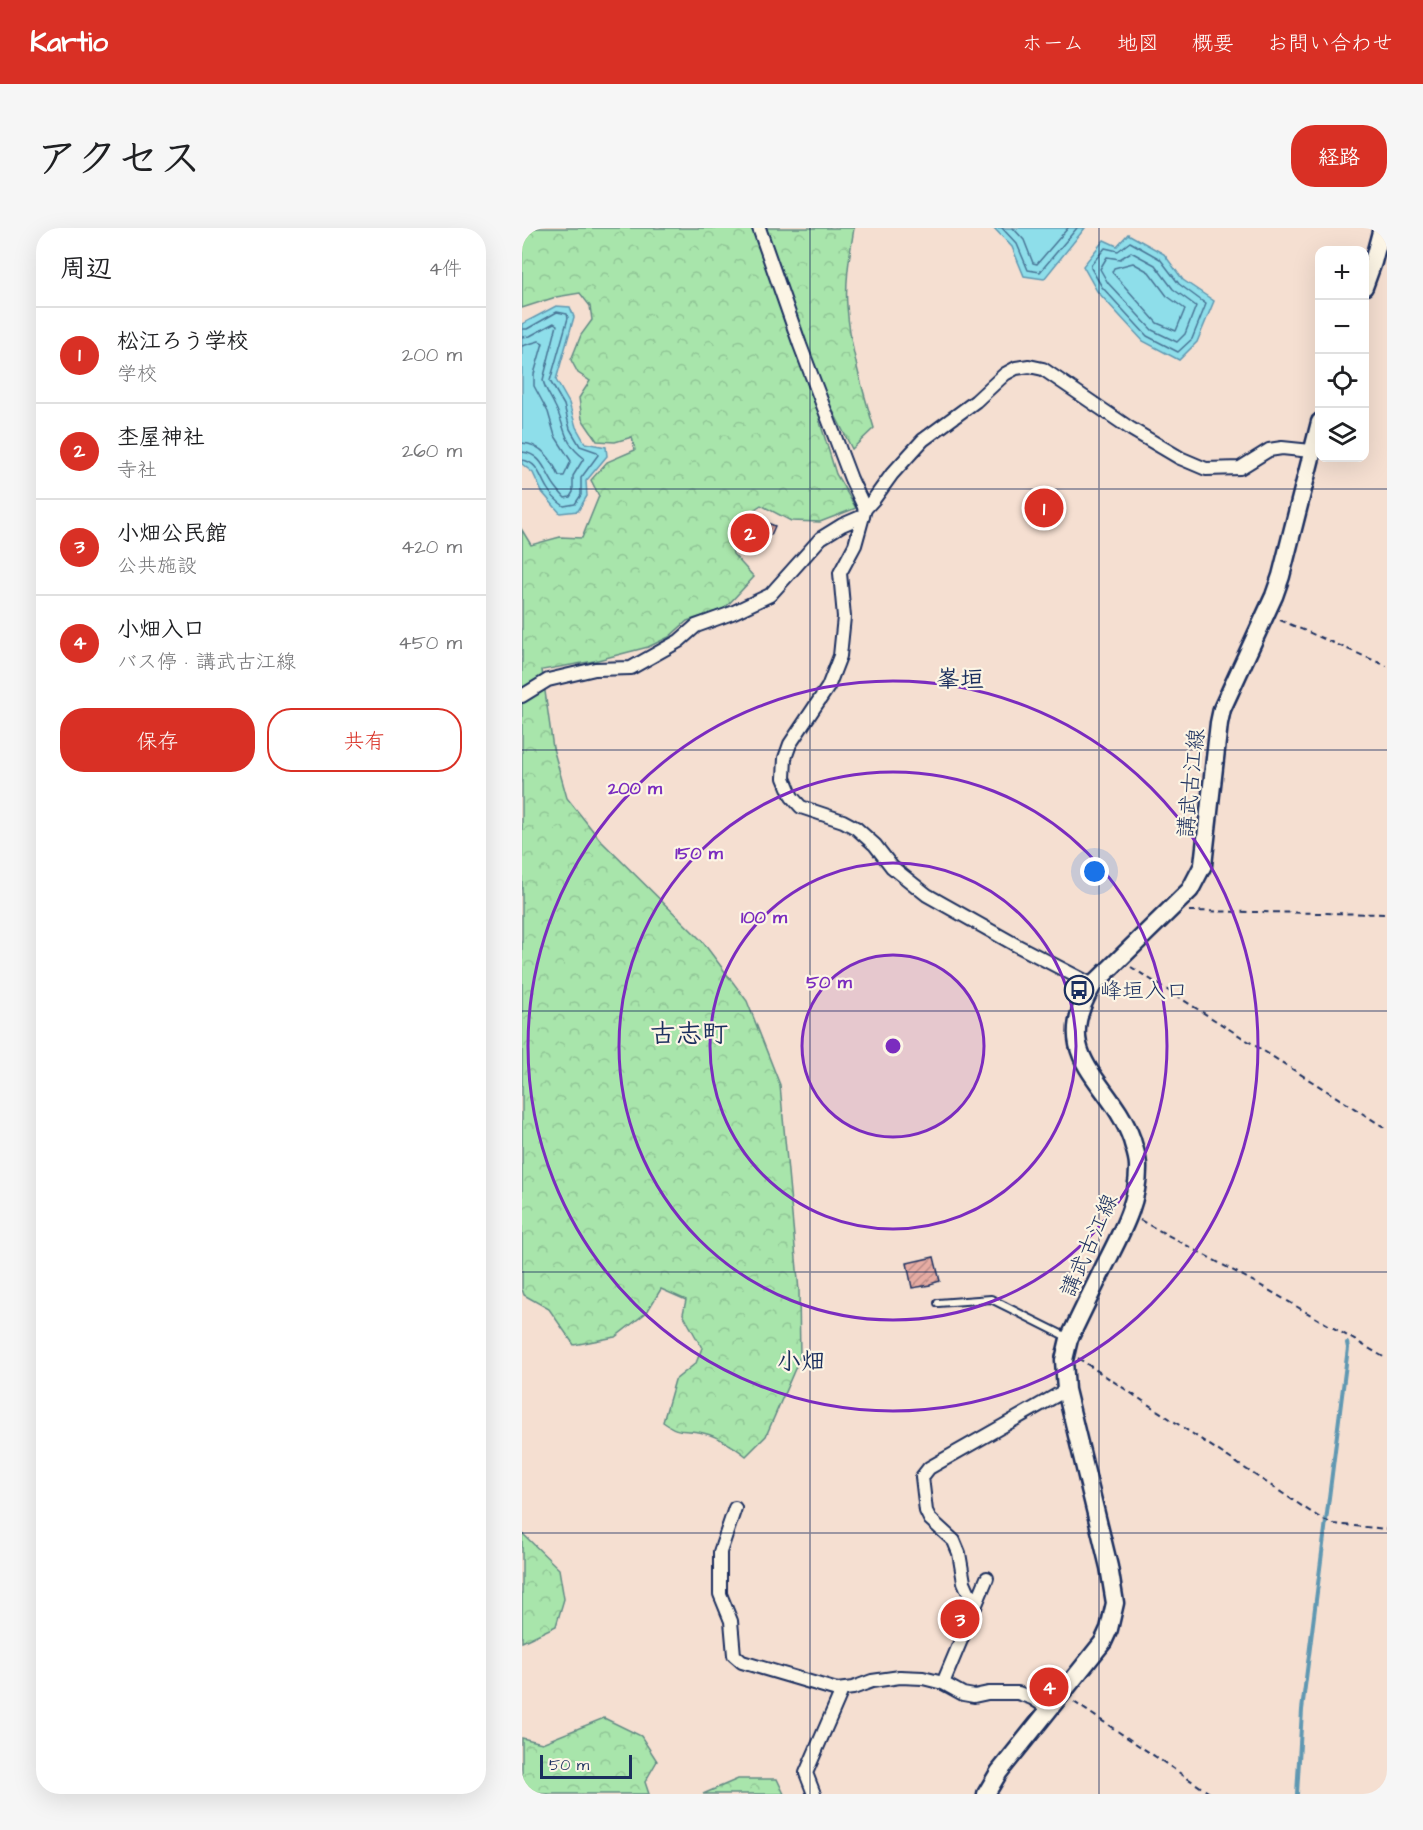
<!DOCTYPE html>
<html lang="ja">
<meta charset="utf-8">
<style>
:root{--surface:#fff;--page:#f6f6f6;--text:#202124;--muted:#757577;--line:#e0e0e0;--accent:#d93025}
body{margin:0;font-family:"Architects Daughter","Klee One",sans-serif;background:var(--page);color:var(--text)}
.controls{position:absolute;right:18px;top:18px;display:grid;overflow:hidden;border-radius:12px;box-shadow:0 6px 24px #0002}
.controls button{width:54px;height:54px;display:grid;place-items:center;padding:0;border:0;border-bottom:2px solid var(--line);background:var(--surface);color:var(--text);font:30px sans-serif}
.scale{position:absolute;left:18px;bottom:15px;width:92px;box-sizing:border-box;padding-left:6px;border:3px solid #1b2f5e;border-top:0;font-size:16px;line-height:21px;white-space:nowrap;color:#1b2f5e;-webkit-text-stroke:4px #fcf5e5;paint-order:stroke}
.you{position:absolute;left:573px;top:644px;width:21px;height:21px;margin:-15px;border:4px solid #fff;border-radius:50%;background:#1a73e8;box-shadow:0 0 0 9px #1a73e833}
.badge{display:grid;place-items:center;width:39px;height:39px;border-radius:50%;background:var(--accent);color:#fff;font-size:20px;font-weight:700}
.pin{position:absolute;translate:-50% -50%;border:3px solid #fff;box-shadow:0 2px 6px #0006}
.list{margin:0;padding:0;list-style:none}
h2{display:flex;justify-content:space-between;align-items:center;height:78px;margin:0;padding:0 24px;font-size:26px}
h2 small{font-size:20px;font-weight:400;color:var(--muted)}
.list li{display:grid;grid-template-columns:39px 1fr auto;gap:18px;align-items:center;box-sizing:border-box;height:96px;padding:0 24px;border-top:2px solid var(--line)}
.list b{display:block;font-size:22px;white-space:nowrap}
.list p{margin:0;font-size:20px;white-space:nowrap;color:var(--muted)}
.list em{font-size:20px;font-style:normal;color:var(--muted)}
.actions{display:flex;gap:12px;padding:18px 24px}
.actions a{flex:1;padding:14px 0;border:2px solid var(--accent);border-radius:24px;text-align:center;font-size:21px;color:var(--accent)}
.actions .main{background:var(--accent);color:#fff}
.icon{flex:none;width:33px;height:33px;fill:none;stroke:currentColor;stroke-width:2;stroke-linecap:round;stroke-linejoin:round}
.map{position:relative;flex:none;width:865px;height:1566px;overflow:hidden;border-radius:24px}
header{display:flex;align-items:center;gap:36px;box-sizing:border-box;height:84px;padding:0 30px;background:var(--accent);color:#fff}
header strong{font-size:28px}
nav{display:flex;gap:33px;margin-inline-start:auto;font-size:21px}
.intro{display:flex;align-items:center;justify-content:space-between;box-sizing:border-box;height:144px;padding:0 36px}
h1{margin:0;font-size:42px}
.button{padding:15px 27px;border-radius:24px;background:var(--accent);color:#fff;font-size:21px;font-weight:700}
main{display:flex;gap:36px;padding:0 36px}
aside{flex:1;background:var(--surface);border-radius:24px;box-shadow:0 6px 24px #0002}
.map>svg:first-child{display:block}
</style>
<header>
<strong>Kartio</strong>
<nav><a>ホーム</a><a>地図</a><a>概要</a><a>お問い合わせ</a></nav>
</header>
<div class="intro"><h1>アクセス</h1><a class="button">経路</a></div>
<main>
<aside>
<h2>周辺<small>4件</small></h2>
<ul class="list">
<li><span class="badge">1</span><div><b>松江ろう学校</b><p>学校</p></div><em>200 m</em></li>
<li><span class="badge">2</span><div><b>杢屋神社</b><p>寺社</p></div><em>260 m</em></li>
<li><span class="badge">3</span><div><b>小畑公民館</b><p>公共施設</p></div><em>420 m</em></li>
<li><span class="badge">4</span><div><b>小畑入口</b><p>バス停 · 講武古江線</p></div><em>450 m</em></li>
</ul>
<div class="actions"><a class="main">保存</a><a>共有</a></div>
</aside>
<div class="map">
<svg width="865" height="1566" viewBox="0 0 865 1566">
<defs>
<pattern id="forest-crowns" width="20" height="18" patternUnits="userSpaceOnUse" patternTransform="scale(1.5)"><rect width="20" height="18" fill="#a8e5ab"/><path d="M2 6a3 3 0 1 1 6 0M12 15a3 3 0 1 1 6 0" fill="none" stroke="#90c596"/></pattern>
<pattern id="building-hatch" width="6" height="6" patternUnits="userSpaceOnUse" patternTransform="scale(1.5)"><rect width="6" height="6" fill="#e6aca3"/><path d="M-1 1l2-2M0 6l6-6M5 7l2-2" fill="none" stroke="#ba8c88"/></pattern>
</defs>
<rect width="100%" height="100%" fill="#f5dfd1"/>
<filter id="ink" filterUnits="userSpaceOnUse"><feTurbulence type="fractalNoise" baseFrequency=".0167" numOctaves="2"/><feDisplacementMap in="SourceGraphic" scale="12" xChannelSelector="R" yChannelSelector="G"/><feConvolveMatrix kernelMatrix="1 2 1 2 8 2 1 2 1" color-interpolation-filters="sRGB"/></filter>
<g filter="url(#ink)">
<!-- forest -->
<g fill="url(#forest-crowns)" stroke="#628a84" stroke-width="1.5">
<path d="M0 0H332C328 26 323 52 325 78 328 120 340 160 352 200L330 221 312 185 297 191 314 246 334 280 298 294 269 293 239 277 206 299 211 326 232 349 202 381 165 393 147 409 126 419 72 433 20 442 31 520 45 570 79 613 180 713 225 773 258 857 277 1063 278 1129 244 1208 224 1228C210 1217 195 1207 177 1204 158 1201 158 1206 141 1194L153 1152 174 1135 180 1120 161 1086 164 1072 139 1061 125 1084 93 1109 52 1117 27 1081 2 1067 0 1061V302L9 317 38 309 60 310 77 268 69 252 85 234 113 222 110 209 93 214 75 213 60 191 57 170 68 153 56 145 49 132 59 107 70 92 68 78 58 65 34 69 0 80Z"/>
<polygon points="0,1305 37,1341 42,1371 34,1398 0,1414"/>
<polygon points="82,1490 119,1508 135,1533 123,1554 127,1566 0,1566 0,1510 20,1515"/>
<polygon points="216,1551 255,1551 262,1566 181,1566"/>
</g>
<!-- water -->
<g fill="#8edeea" stroke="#6098b2" stroke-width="1.5">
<polygon points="472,0 563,0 522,51 502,48 490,19"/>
<polygon points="606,6 642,26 661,52 692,73 675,114 657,132 621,113 575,63 561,38 582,12 595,18"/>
<polygon points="34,78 48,79 52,89 34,152 47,175 54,199 63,215 84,219 85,228 64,253 65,268 56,283 38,285 20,264 11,245 0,236 0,96"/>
</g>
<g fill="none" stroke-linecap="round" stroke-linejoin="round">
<!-- shore -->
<g stroke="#497596" stroke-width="1.5">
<polyline points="480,0 495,16 506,42 518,44 555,0"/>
<polyline points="491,0 502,12 511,35 515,36 546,0"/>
<polygon points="608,14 638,31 657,56 684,76 670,111 656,124 625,108 580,59 569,40 569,37 583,20 596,23"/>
<polygon points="609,24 633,37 651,61 674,78 663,106 655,114 630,102 586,55 578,41 585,29 598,31"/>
<polygon points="611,35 627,44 645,68 663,81 654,103 635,95 590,44 592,40"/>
<path d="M0 101H5L35 84 45 86 46 90 28 153 42 177 48 201 58 218 75 224 76 227 59 250V267L53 276 42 278C36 274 29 267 25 260 18 249 16 234 0 232"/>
<path d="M0 109 8 108 32 95 35 97 21 152C23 162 29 169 33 178 44 199 40 214 62 230L51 248V264L48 269 43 270C39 266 36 262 33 258 23 245 21 226 0 224"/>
<path d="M0 118 17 113 21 115 12 146V158L26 184 33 208 49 233 42 248H37C30 232 20 216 0 215"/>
</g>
<!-- stream -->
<polyline stroke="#6098b2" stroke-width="4" points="775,1566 780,1482 826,1120 825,1115"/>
</g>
<!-- building -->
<g fill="url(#building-hatch)" stroke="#1b2f5e" stroke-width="1.5">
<polygon points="238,292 253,298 249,307 233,300"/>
<polygon points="220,294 241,305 235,316 214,305"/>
<polygon points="412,1029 418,1053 408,1056 408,1057 390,1060 385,1035"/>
<polygon points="436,1380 442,1383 436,1399 429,1396"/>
</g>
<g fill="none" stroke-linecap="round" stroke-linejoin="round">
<!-- lane casing -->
<g stroke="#1b2f5e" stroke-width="10">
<polyline id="lane" points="416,1075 469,1071 547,1110"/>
</g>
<!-- street casing -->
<g stroke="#1b2f5e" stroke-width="16">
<g id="street">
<polyline points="237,0 278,117 329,251 343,281"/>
<polyline points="0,468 26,452 73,441 109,440 157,413 174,398 210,385 248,367 299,310 320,297 341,288"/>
<polyline points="571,757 494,717 405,667 370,639 353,617 334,600 321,593 279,579 270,569 262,550 263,530 268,516 306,459 318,428 322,389 318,345 333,317 343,281 352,271 370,246 401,212 454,173 483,146 494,140 507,138 521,141 609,201 658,230 684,241 718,240 747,222 760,220 789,223"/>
<polyline points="213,1280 198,1324 198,1366 209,1393 212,1427 220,1434 315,1462 331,1460 350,1453 378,1449 401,1450 421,1455 441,1466 452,1468 466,1465 496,1465 510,1470 527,1481"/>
<polyline points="453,1379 442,1354 437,1325 432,1313 408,1291 404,1283 400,1249 407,1240 544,1162"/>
<polyline points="421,1455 465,1350"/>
<polyline points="292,1566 284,1545 320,1462"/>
</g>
</g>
<!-- secondary casing -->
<g stroke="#1b2f5e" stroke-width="21">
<g id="secondary">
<polyline points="842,59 851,34 860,0"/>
<path d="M464 1566 477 1544 581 1414 587 1401 593 1375 587 1339 544 1162 542 1132 547 1111C559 1086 571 1061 583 1037 599 1005 617 974 616 938 616 929 612 920 610 912 589 851 525 830 571 757L668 662 681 637 697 495 700 481 752 368 759 348 798 194"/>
</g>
</g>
<!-- path -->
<g stroke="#1b2f5e" stroke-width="2" stroke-dasharray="6 4.5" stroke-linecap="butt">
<polyline points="758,392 865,438"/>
<polyline points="667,683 865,686"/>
<polyline points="609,739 865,901"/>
<polyline points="618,992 736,1056 865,1131"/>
<polyline points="556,1130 801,1292 812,1296 865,1301"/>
<polyline points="552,1474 689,1566"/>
</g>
<!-- lane -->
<use href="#lane" stroke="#fcf5e5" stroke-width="6"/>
<!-- street -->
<use href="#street" stroke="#fcf5e5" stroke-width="12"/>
<!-- secondary -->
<use href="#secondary" stroke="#fcf5e5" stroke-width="16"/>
</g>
</g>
<!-- grid -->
<path fill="none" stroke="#1b2f5e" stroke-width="1.5" stroke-opacity="0.55" d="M288 0V1566M577 0V1566M0 261H865M0 522H865M0 783H865M0 1044H865M0 1305H865"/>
<!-- distance rings -->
<circle cx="371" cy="818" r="91" fill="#7b2cbf" fill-opacity=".12"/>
<g fill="none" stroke="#7b2cbf" stroke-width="3">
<circle cx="371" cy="818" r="91"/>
<circle cx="371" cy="818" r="183"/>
<circle cx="371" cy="818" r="274"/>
<circle cx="371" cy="818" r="365"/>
</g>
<!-- icons -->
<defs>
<g id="bus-ring" transform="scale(1.5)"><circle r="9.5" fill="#fcf5e5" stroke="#1b2f5e" stroke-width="1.5"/><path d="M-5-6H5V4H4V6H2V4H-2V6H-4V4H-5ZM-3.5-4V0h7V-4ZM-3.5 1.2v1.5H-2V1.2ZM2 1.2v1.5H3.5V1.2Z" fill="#1b2f5e"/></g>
</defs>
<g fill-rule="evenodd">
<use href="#bus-ring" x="557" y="762"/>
</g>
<g text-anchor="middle" stroke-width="4.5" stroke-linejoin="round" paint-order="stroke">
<!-- street labels -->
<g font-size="22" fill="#1b2f5e" stroke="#fcf5e5">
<text transform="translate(668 555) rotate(-84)" y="8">講武古江線</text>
<text transform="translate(566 1017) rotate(-66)" y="8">講武古江線</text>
</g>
<!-- poi labels -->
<g font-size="22" fill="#1b2f5e" stroke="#fcf5e5" text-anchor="start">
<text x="578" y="770">峰垣入口</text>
</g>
<!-- neighbourhood labels -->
<g font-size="24" font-weight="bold" fill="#1b2f5e" stroke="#fcf5e5">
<text x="438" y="459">峯垣</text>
<text x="279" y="1141">小畑</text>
</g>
<!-- quarter labels -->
<g font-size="26" font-weight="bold" fill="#1b2f5e" stroke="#fcf5e5">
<text x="167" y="814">古志町</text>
</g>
</g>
<circle cx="371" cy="818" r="9" fill="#7b2cbf" stroke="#fcf5e5" stroke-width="3"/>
<g font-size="18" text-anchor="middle" font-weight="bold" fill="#7b2cbf" stroke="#fcf5e5" stroke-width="4.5" stroke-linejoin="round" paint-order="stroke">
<text x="113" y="566">200 m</text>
<text x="177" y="631">150 m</text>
<text x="242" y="695">100 m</text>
<text x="307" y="760">50 m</text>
</g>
</svg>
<div class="controls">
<button>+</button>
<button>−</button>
<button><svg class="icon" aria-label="locate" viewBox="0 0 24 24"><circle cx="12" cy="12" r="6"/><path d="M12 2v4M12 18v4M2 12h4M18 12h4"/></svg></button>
<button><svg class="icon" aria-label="layers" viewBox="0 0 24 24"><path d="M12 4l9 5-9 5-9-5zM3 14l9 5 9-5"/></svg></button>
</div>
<div class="scale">50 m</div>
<div class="you"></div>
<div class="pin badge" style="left:522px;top:280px">1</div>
<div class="pin badge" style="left:228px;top:305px">2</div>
<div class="pin badge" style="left:438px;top:1391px">3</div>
<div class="pin badge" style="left:527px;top:1459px">4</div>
</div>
</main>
